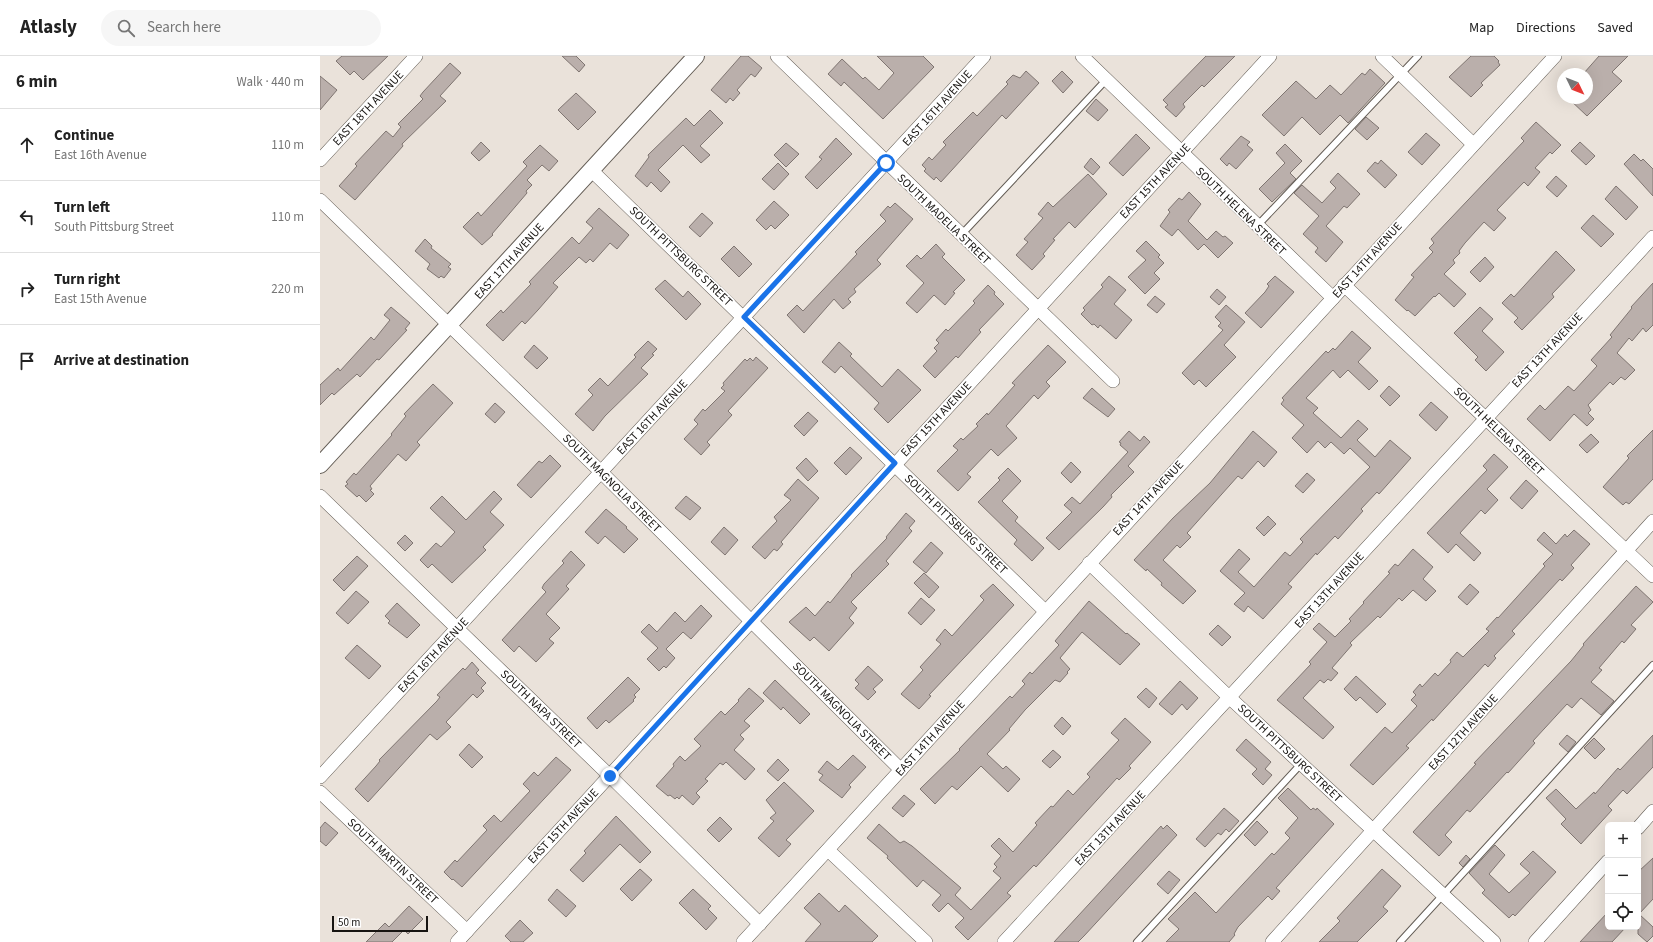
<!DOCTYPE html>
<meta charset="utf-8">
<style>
:root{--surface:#fff;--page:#f6f6f6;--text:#222;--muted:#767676;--line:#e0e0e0}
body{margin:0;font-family:"Source Sans 3",sans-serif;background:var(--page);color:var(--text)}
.controls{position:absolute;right:12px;bottom:12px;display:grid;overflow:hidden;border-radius:6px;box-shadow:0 4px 16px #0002}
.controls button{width:36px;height:36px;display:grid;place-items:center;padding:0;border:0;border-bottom:1px solid var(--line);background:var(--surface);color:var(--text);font:20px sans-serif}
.compass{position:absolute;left:1237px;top:12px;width:36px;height:36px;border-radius:50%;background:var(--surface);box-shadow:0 4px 16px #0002;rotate:133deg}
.scale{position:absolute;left:12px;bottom:10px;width:96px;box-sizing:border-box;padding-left:4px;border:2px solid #171411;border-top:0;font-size:11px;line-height:14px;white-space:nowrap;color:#171411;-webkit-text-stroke:3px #fff;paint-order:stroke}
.stop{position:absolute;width:12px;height:12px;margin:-9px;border:3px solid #1a73e8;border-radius:50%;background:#fff}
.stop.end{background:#1a73e8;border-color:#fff;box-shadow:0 1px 4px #0008}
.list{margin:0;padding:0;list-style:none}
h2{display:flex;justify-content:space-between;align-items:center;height:52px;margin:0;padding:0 16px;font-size:17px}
h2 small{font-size:13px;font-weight:400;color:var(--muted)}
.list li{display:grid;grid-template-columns:26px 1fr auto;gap:12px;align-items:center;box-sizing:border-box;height:72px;padding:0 16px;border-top:1px solid var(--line)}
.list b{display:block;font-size:15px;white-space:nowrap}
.list p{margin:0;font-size:13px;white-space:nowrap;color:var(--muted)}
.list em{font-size:13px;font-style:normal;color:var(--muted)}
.icon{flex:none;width:22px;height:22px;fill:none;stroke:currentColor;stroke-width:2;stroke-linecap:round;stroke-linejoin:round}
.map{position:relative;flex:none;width:1333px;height:886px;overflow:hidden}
header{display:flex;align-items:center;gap:24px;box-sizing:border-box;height:56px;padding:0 20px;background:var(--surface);border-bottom:1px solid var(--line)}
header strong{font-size:19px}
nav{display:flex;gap:22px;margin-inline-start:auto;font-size:14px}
.search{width:280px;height:36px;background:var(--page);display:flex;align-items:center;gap:10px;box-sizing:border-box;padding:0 14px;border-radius:22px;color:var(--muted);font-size:15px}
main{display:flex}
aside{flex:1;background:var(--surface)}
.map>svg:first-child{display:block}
</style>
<header>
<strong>Atlasly</strong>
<div class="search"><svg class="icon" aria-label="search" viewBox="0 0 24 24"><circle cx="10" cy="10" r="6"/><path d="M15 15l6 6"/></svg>Search here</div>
<nav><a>Map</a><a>Directions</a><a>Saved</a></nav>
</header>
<main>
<aside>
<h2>6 min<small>Walk · 440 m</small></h2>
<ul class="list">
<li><svg class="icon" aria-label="ahead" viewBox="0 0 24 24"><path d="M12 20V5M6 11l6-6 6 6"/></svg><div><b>Continue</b><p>East 16th Avenue</p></div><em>110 m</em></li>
<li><svg class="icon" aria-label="left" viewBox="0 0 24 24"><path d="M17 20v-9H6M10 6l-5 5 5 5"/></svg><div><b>Turn left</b><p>South Pittsburg Street</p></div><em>110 m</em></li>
<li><svg class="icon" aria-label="right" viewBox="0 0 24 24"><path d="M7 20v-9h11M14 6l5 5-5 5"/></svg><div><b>Turn right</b><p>East 15th Avenue</p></div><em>220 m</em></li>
<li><svg class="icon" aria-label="arrive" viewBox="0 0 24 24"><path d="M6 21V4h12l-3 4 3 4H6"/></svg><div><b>Arrive at destination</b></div></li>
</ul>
</aside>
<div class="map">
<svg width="1333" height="886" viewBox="0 0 1333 886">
<rect width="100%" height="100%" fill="#eae2da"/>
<!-- building -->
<g fill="#baafab" stroke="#7f7571">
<polygon points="22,0 68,0 43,24 34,15 30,19 16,5"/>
<polygon points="242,0 256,0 265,9 259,16"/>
<polygon points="421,0 428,0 442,12 435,21 431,18 417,34 420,37 413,45 410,42 406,47 391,34"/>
<polygon points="557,0 603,0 614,11 563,63 524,26 521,30 508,18 522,3 543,23 545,21 559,34 574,17"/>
<polygon points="886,0 915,0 884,31 882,29 863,48 865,51 856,61 845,51 848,49 843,44"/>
<polygon points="1151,0 1174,0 1179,5 1178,6 1180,9 1161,27 1163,29 1151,41 1129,21"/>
<polygon points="1279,0 1308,0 1292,16 1302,25 1267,60 1248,42 1267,42 1267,18 1264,17"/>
<polygon points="130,7 141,17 120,40 126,45 82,88 83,90 35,144 19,130 37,110 35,108 66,75 73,81 81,71 78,68 103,43 100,40 103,36"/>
<polygon points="1050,13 1065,27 1028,67 1020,59 1000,79 982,61 964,80 942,59 976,25 996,43 1010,29 1021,39 1042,17 1045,19"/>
<polygon points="706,15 719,27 686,63 682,59 621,126 616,121 614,124 604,115 606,113 602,109 609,101 612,104 626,89 623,86 653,56 657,60 688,28 686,26 693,19 700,22"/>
<polygon points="742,15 753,26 743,37 732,25"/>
<polygon points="0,20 17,34 0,54"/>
<polygon points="256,37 276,56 258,74 238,54"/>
<polygon points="776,43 788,54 778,65 766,55"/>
<polygon points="390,54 403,67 380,90 390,99 381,107 363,89 338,114 350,126 341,136 331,126 327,131 315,120 329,101 328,99 366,62 374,70"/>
<polygon points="1046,61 1059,72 1047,84 1035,73"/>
<polygon points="1216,66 1241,89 1232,98 1230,96 1215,112 1220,116 1208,130 1204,126 1177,154 1186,162 1174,175 1164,166 1145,187 1139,195 1140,197 1133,204 1135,207 1124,218 1146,238 1134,251 1119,237 1115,241 1114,240 1095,260 1088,254 1087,255 1075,244 1094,221 1091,219 1113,196 1109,192 1114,187 1111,183 1204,85 1201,82"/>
<polygon points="1106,77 1120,89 1102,109 1088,96"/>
<polygon points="816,78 830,92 803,120 789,107"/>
<polygon points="921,80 930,86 927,89 933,94 916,113 909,107 907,110 900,103"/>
<polygon points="516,82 532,98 497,133 485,121 502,103 499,101"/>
<polygon points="161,86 170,95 159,105 151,97"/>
<polygon points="1260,86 1275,100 1266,109 1251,95"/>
<polygon points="466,87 479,98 466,111 454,99"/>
<polygon points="965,88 982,105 970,117 976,123 952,146 939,133 965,107 956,97"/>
<polygon points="220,89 238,105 229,115 222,109 207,124 212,129 206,135 207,137 172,178 173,179 162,189 143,171 158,156 161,160 207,110 203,106"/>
<polygon points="1314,98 1321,105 1323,103 1333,113 1333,140 1304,108"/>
<polygon points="771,102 780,111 773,119 764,111"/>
<polygon points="1061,104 1077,119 1065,132 1047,115 1055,106 1058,108"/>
<polygon points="458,107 469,118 454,134 442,123"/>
<polygon points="1018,117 1040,138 1027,152 1024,150 1006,170 1023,186 1006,206 995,196 998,192 983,178 999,160 974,137 982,129 1002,147 1016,132 1010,126"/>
<polygon points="768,118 787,138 755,172 749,166 733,183 735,184 723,198 725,200 712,214 696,199 708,186 704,183 723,162 718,158 728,146 733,151"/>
<polygon points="1236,120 1247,130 1237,141 1226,131"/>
<polygon points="1296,130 1318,151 1306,164 1285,143"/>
<polygon points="869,136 881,148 868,165 887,184 896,175 903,181 905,180 913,187 898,202 884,188 878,194 858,173 852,180 840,170 850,156 848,154 859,142 862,144"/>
<polygon points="454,145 469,159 455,173 451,169 446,174 436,164"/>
<polygon points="575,147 593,163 557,204 561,208 534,233 536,236 528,243 531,246 523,253 514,243 484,277 467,259 477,249 483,255 537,198 535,196 566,165 560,159 568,150 570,152"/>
<polygon points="279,152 309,179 297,193 290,187 273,206 270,203 266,207 259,201 233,227 238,231 218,254 205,268 202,265 183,285 166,269 181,254 183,257 211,228 209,226 252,181 259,188 273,172 266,166"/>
<polygon points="382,157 393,167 380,181 369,171"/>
<polygon points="1273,159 1294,178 1281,191 1261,172"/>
<polygon points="105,183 112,190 111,192 131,208 128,211 131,213 124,222 121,220 119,222 107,213 110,208 95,195"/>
<polygon points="826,185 840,199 838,201 844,207 834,217 840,223 825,238 808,221 826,204 816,195"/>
<polygon points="616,188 625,198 622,201 645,224 633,236 635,237 625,249 614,239 597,257 586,247 604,227 586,210 597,199 601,203"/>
<polygon points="414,190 432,208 419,221 401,203"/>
<polygon points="1236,195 1255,214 1232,238 1234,241 1202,274 1194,266 1198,262 1182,247 1191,238 1194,241"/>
<polygon points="1165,201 1174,211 1160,226 1150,216"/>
<polygon points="789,220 806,234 794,248 812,264 796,283 780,269 778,272 774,268 772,269 761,258 765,254 763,252 783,231 781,229"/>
<polygon points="955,220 974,236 941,272 925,257 945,236 949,230 947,228"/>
<polygon points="345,224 363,241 368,235 381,248 366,264 335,233"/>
<polygon points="1333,227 1333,269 1326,276 1323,272 1312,285 1309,282 1297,297 1315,314 1305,324 1301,321 1293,329 1290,326 1268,349 1271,354 1268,357 1274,363 1267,370 1254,358 1230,385 1207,363 1220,349 1225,354 1248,330 1254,335 1277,310 1271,304 1292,281 1290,279 1312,252 1311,251"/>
<polygon points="668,229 675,236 674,238 684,248 659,274 661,276 645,294 638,302 636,300 615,322 603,310 617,295 614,292 619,287 616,284 626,273 628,275 655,247 653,245"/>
<polygon points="897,233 906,241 899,249 890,241"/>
<polygon points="835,240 845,248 837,257 827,249"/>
<polygon points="906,249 925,266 904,289 916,301 886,331 879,324 874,329 862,317 903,274 898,270 901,267 895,261"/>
<polygon points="71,251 90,267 85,273 87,274 59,304 57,303 40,321 37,318 14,339 12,337 0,349 0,329 18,312 20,315 51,281 54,284 70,264 64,259"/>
<polygon points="1160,251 1173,263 1162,275 1184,296 1166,315 1155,304 1158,301 1134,277"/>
<polygon points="1032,275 1051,292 1038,306 1058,325 1049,334 1028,314 1020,322 1013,314 986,342 998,352 993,357 1021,382 1038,364 1048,373 1037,384 1055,401 1070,384 1091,402 1059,438 1057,436 1041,453 1043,455 1018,483 1015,480 997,499 996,497 968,528 972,531 943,563 928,550 924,556 914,548 925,537 900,515 919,493 930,503 918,516 934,531 965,496 970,500 983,486 980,483 1050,411 1030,392 1024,398 1011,386 1005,392 998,385 987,397 972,382 984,369 961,348 964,344 962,342 1006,295 1008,297 1013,292 1015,294"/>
<polygon points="328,285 337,293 332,298 334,299 321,312 328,318 285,360 273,375 255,358 273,339 268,334 280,322 288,330 316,301 314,299"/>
<polygon points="519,286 532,298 530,300 562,331 578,313 601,334 568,367 554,353 559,347 521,310 515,317 502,306"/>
<polygon points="214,289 228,302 217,313 204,301"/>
<polygon points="728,289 746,306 726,326 730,330 718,343 714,339 686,370 697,382 678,400 671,393 647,418 651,421 638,435 617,415 638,394 633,390 641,382 643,384 658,370 656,368 667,357 668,359 695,329 692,327"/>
<polygon points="436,301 448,312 408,355 412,359 387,386 390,389 381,399 364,383 378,368 374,364 383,353 385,355 405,335 401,332 404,329 403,327 425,303 427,305 430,302 433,305"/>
<polygon points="113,328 133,347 97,386 100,389 86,405 78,398 50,430 52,433 50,434 54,438 46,446 39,439 37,441 25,430 28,428 26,426 34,417 36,419 72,379 71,378 86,360 84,358"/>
<polygon points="1069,330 1080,340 1070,350 1060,340"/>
<polygon points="772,332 795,353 788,361 763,342"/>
<polygon points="1111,346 1128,361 1116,375 1099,359"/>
<polygon points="175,347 185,356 175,367 165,358"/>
<polygon points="488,356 498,365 484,380 474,370"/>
<polygon points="1333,374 1333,423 1309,448 1306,446 1303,449 1283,431 1309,402 1307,400"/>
<polygon points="809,375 820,385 824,380 830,386 808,410 814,416 791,439 792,441 783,451 739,494 726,482 752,456 744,449 752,441 760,448 808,396 800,389 801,387 799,386"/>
<polygon points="933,375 957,396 944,411 938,405 922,423 918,420 868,476 867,477 871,481 860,492 857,489 843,504 876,535 863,548 841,529 842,527 827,513 826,515 814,504 853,462 890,427"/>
<polygon points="1271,378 1279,386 1267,397 1259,389"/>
<polygon points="530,391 542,402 526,419 514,407"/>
<polygon points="1174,398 1188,411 1167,433 1178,444 1165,458 1161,454 1140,477 1161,497 1154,505 1136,488 1128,497 1107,477 1167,414 1163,410"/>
<polygon points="230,399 241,410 211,442 197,429 219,405 222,407"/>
<polygon points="486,402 498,415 488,425 476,412"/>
<polygon points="751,406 761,416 751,427 741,417"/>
<polygon points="688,412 701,425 682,445 698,461 695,465 724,492 712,505 694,488 697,484 694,481 658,446 680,424 678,422"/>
<polygon points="987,417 995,424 983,437 975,430"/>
<polygon points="478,423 499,442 461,486 463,488 457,495 454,493 445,503 432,491 457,465 454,461 471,444 464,439"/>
<polygon points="1206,424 1218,435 1202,453 1190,442"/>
<polygon points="174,435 182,443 170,456 184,469 163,491 166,494 132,527 112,508 108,512 100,504 116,487 121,491 135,476 110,452 122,440 146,464"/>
<polygon points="366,440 381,452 370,464 355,452"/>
<polygon points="286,453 307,471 306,472 318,483 304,497 285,480 278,488 265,476"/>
<polygon points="586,457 595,465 589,472 592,475 566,505 569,508 531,546 537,552 529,562 534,567 509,595 494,581 490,585 469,566 486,551 495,560 508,545 510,547 532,520 531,519 567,482 566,481"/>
<polygon points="948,460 956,468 944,480 936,472"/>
<polygon points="404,471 418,484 405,499 391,486"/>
<polygon points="1254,474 1270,488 1251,509 1254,512 1242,525 1240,523 1192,575 1195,578 1174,600 1176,602 1168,611 1165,608 1113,665 1112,663 1086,690 1089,692 1053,729 1030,709 1065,671 1072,677 1097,650 1091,644 1096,639 1093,636 1100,628 1102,631 1115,617 1118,620 1131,606 1130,604 1137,596 1143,601 1169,575 1166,573 1177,561 1178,562 1225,510 1223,508 1233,498 1217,484 1224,476 1236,488 1245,478 1247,481"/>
<polygon points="85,479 93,487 85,495 77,487"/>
<polygon points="611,486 623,497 606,517 593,506"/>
<polygon points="1093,493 1113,511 1103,523 1116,535 1106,545 1093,534 1082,545 1079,542 1060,562 1058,560 1030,587 1032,589 1012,612 1018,617 1011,625 1008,623 1004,627 1000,624 983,642 1014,671 1003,683 957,644 991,608 989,606 1007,586 993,573 999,567 1015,581 1031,565 1029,563 1044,547 1043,546 1070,517 1068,516 1075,508 1078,510"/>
<polygon points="251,495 265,509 246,530 249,533 226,558 240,572 229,583 234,587 216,606 199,590 194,596 182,584 226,536 222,532 224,528 244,507 242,505"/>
<polygon points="37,500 48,510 24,535 13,524"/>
<polygon points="604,517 619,531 609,542 594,527"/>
<polygon points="673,528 694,549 609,639 611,640 599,653 581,638 603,614 600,611 621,588 616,584 625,573 632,580 664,544 660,540"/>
<polygon points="1150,528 1159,536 1147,549 1138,541"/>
<polygon points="1316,530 1333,546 1311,569 1316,573 1304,587 1302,585 1279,612 1282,614 1271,626 1294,645 1281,659 1261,642 1252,652 1247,648 1213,685 1215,687 1188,717 1187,716 1150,756 1147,754 1125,779 1132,786 1119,800 1093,776 1156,708 1154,707 1251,605 1264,589 1263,588"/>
<polygon points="36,535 49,546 28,568 16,557"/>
<polygon points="601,542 615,554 601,569 588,557"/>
<polygon points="769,545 806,578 807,577 820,588 800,609 762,576 740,602 750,613 747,616 748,617 740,626 735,624 705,654 689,673 690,674 667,698 683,713 686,710 700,723 688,736 661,710 637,734 632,730 615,748 600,733 640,694 639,693 690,640 692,642 705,628 702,625 710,616 712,618 739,589 735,585"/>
<polygon points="77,547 100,569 87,582 68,567 70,565 65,560"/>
<polygon points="381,549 392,560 371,583 363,576 346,593 355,602 346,612 344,610 339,615 327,603 338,592 321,576 329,568 337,576 355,556 365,566"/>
<polygon points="898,569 911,581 902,590 889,578"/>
<polygon points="37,589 61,610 49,623 25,602"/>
<polygon points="152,606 159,614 156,617 166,627 161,632 164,635 157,642 153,638 126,666 131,671 117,684 110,678 48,746 35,733 56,710 60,705 59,704 117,645 120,641 117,639 143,612 145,614"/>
<polygon points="548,610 563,624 553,633 556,636 548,644 535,632 539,628 535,624"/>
<polygon points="1036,620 1066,648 1057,657 1040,641 1036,645 1024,633"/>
<polygon points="308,621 320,633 314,639 316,641 313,644 314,645 289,667 286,664 277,673 267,662"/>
<polygon points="455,624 490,658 480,668 463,651 461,654 443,637"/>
<polygon points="860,625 878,642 867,654 862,648 852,659 839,648"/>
<polygon points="429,632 444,645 424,665 430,670 420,679 424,683 414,694 435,713 425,724 406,706 403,709 400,707 385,723 388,725 376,737 380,741 373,749 362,739 359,743 357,741 355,743 350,739 348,740 336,730 354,710 353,708 360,700 365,705 381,690 374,683 401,655 405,659 419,645 418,644"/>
<polygon points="826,632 837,642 829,652 817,641"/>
<polygon points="742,661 751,670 743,679 734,670"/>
<polygon points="805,662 831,686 809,710 811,712 799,724 797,722 716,811 714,809 687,837 691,840 648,884 635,871 644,862 628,847 619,856 612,849 621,839 603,824 597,831 567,802 568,800 547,782 559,768 580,787 584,785 592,790 641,832 635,839 651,854 681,822 673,815 677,811 674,808 681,800 671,790 679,782 693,796 717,769 715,767 731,750 733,751 748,734 753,739 770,721 767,718 799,684 791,677"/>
<polygon points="1247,679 1256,686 1248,696 1239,688"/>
<polygon points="1333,679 1333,711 1307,738 1303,734 1288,750 1292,754 1261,788 1241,768 1246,763 1226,742 1236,733 1256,753 1274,736 1275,738 1298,712 1300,714"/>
<polygon points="1274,682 1285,693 1275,703 1264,692"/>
<polygon points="926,683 951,706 945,713 952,719 943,729 932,718 937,713 916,694"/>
<polygon points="149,688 163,701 152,712 139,699"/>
<polygon points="733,694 741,701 730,712 722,705"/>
<polygon points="533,699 546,711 529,729 531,731 522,742 499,724 503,719 498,716 507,705 518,714"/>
<polygon points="236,701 251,714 142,831 133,823 132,824 124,816 135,804 137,806 167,774 163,770 174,759 181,766 210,735 203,728 214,716 218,720"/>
<polygon points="458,703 469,714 458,725 447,715"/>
<polygon points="464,726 494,755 466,784 471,788 459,801 438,782 454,765 450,762 456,757 446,744"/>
<polygon points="968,732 991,754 993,752 996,754 997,752 1014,768 956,832 960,835 952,844 948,840 945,843 918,871 914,878 915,879 909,886 846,886 859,873 848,863 875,836 896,857 952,797 954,799 970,782 965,777 978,762 958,742"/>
<polygon points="584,739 595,748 583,761 572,752"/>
<polygon points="904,752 919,765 909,776 906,773 901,779 898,777 885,791 876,783"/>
<polygon points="296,760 331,796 320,807 300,788 263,826 250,814 266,797 264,795"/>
<polygon points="400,761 412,773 399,786 387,774"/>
<polygon points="937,765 948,776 935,790 924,779"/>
<polygon points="5,766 18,777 6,790 0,785 0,772"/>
<polygon points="847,769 857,779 764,880 758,886 734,886 841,770 843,773"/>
<polygon points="1175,789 1185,799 1169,818 1189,837 1210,817 1200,808 1213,795 1236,816 1195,860 1193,858 1189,862 1162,837 1165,834 1149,817"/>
<polygon points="1146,799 1150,803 1143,811 1139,807"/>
<polygon points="1333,802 1333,843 1319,858 1333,871 1333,880 1327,886 1318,878 1318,816"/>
<polygon points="320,813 332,824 312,845 300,833"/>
<polygon points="1062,813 1081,830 1063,851 1068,855 1037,886 999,886 1020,865 1017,862"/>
<polygon points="849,815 860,824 848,838 837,828"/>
<polygon points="237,833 256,850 246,861 228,844"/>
<polygon points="373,833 391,850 388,853 397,862 386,874 359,847"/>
<polygon points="499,837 519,856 525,849 558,880 552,886 485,886 501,868 484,852"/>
<polygon points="89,850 103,863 88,878 84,874 72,886 46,886 65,867 69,871"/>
<polygon points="1288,856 1288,871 1306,871 1292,886 1260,886"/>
<polygon points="200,864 213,877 203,886 191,886 185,880"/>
</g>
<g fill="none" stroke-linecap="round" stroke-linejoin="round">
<!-- service casing -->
<g stroke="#635c55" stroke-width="8">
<g id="service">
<polyline points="937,170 1098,0"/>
<polyline points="641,179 786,24"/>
<polyline points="817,886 981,708"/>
<polyline points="1080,886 1333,609"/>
</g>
</g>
<!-- minor casing -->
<g stroke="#635c55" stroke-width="14">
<g id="minor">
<polyline points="457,0 793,325"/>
<polyline points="762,0 1013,242"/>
<polyline points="1062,0 1153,88"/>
<polyline points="0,104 96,0"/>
<polyline points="271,114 725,555"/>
<polyline points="0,144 281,416 581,714"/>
<polyline points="1024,229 1333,520"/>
<polyline points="0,440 290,720 440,868"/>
<polyline points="769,507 910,642 1174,886"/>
<polyline points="0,721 664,0"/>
<polyline points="0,736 147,875"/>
<polyline points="1318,772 1333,755"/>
<polyline points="508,794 606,886"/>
<polyline points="137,886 950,0"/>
<polyline points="423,886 1235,0"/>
<polyline points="684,886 1333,181"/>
<polyline points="952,886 1333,465"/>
<polyline points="1215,886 1288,805"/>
</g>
</g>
<!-- tertiary casing -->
<g stroke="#635c55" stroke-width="18">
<polyline id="tertiary" points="0,409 376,0"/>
</g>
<!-- service -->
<use href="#service" stroke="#fff" stroke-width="6"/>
<!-- minor -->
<use href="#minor" stroke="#fff" stroke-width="13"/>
<!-- tertiary -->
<use href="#tertiary" stroke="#fff" stroke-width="16"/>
</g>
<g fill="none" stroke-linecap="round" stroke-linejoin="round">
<!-- route -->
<polyline stroke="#1a73e8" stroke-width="5" points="290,720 575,407 424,261 566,107"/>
</g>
<g text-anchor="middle" stroke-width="3.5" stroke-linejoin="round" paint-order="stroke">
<!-- street labels -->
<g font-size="12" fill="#171411" stroke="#fff">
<text transform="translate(48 52) rotate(-47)" y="4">EAST 18TH AVENUE</text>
<text transform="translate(617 52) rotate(-48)" y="4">EAST 16TH AVENUE</text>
<text transform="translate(835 125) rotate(-47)" y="4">EAST 15TH AVENUE</text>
<text transform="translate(921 155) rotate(44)" y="4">SOUTH HELENA STREET</text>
<text transform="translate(624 163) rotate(44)" y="4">SOUTH MADELIA STREET</text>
<text transform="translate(361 200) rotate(44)" y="4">SOUTH PITTSBURG STREET</text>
<text transform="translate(1047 204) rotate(-48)" y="4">EAST 14TH AVENUE</text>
<text transform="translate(189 205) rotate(-48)" y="4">EAST 17TH AVENUE</text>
<text transform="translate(1227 294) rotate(-47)" y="4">EAST 13TH AVENUE</text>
<text transform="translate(332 361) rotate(-47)" y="4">EAST 16TH AVENUE</text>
<text transform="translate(616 363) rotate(-47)" y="4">EAST 15TH AVENUE</text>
<text transform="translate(1179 375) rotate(44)" y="4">SOUTH HELENA STREET</text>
<text transform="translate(292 427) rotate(45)" y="4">SOUTH MAGNOLIA STREET</text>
<text transform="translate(828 442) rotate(-47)" y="4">EAST 14TH AVENUE</text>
<text transform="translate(636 468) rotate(44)" y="4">SOUTH PITTSBURG STREET</text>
<text transform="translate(1009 534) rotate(-48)" y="4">EAST 13TH AVENUE</text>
<text transform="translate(113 599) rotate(-47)" y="4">EAST 16TH AVENUE</text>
<text transform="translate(221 653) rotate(44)" y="4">SOUTH NAPA STREET</text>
<text transform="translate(522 655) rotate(45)" y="4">SOUTH MAGNOLIA STREET</text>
<text transform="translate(1143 676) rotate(-48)" y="4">EAST 12TH AVENUE</text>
<text transform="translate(610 682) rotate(-48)" y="4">EAST 14TH AVENUE</text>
<text transform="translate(970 697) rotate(43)" y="4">SOUTH PITTSBURG STREET</text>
<text transform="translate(243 770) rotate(-47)" y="4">EAST 15TH AVENUE</text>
<text transform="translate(790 772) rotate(-47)" y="4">EAST 13TH AVENUE</text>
<text transform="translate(73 805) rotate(43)" y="4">SOUTH MARTIN STREET</text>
</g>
</g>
</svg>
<div class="controls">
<button>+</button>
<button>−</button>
<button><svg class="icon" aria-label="locate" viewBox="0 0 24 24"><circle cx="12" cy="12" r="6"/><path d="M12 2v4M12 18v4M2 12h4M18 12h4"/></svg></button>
</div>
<svg class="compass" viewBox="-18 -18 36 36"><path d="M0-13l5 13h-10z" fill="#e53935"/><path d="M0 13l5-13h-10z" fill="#767676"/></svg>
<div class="scale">50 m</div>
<div class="stop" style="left:566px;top:107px"></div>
<div class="stop end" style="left:290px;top:720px"></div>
</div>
</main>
